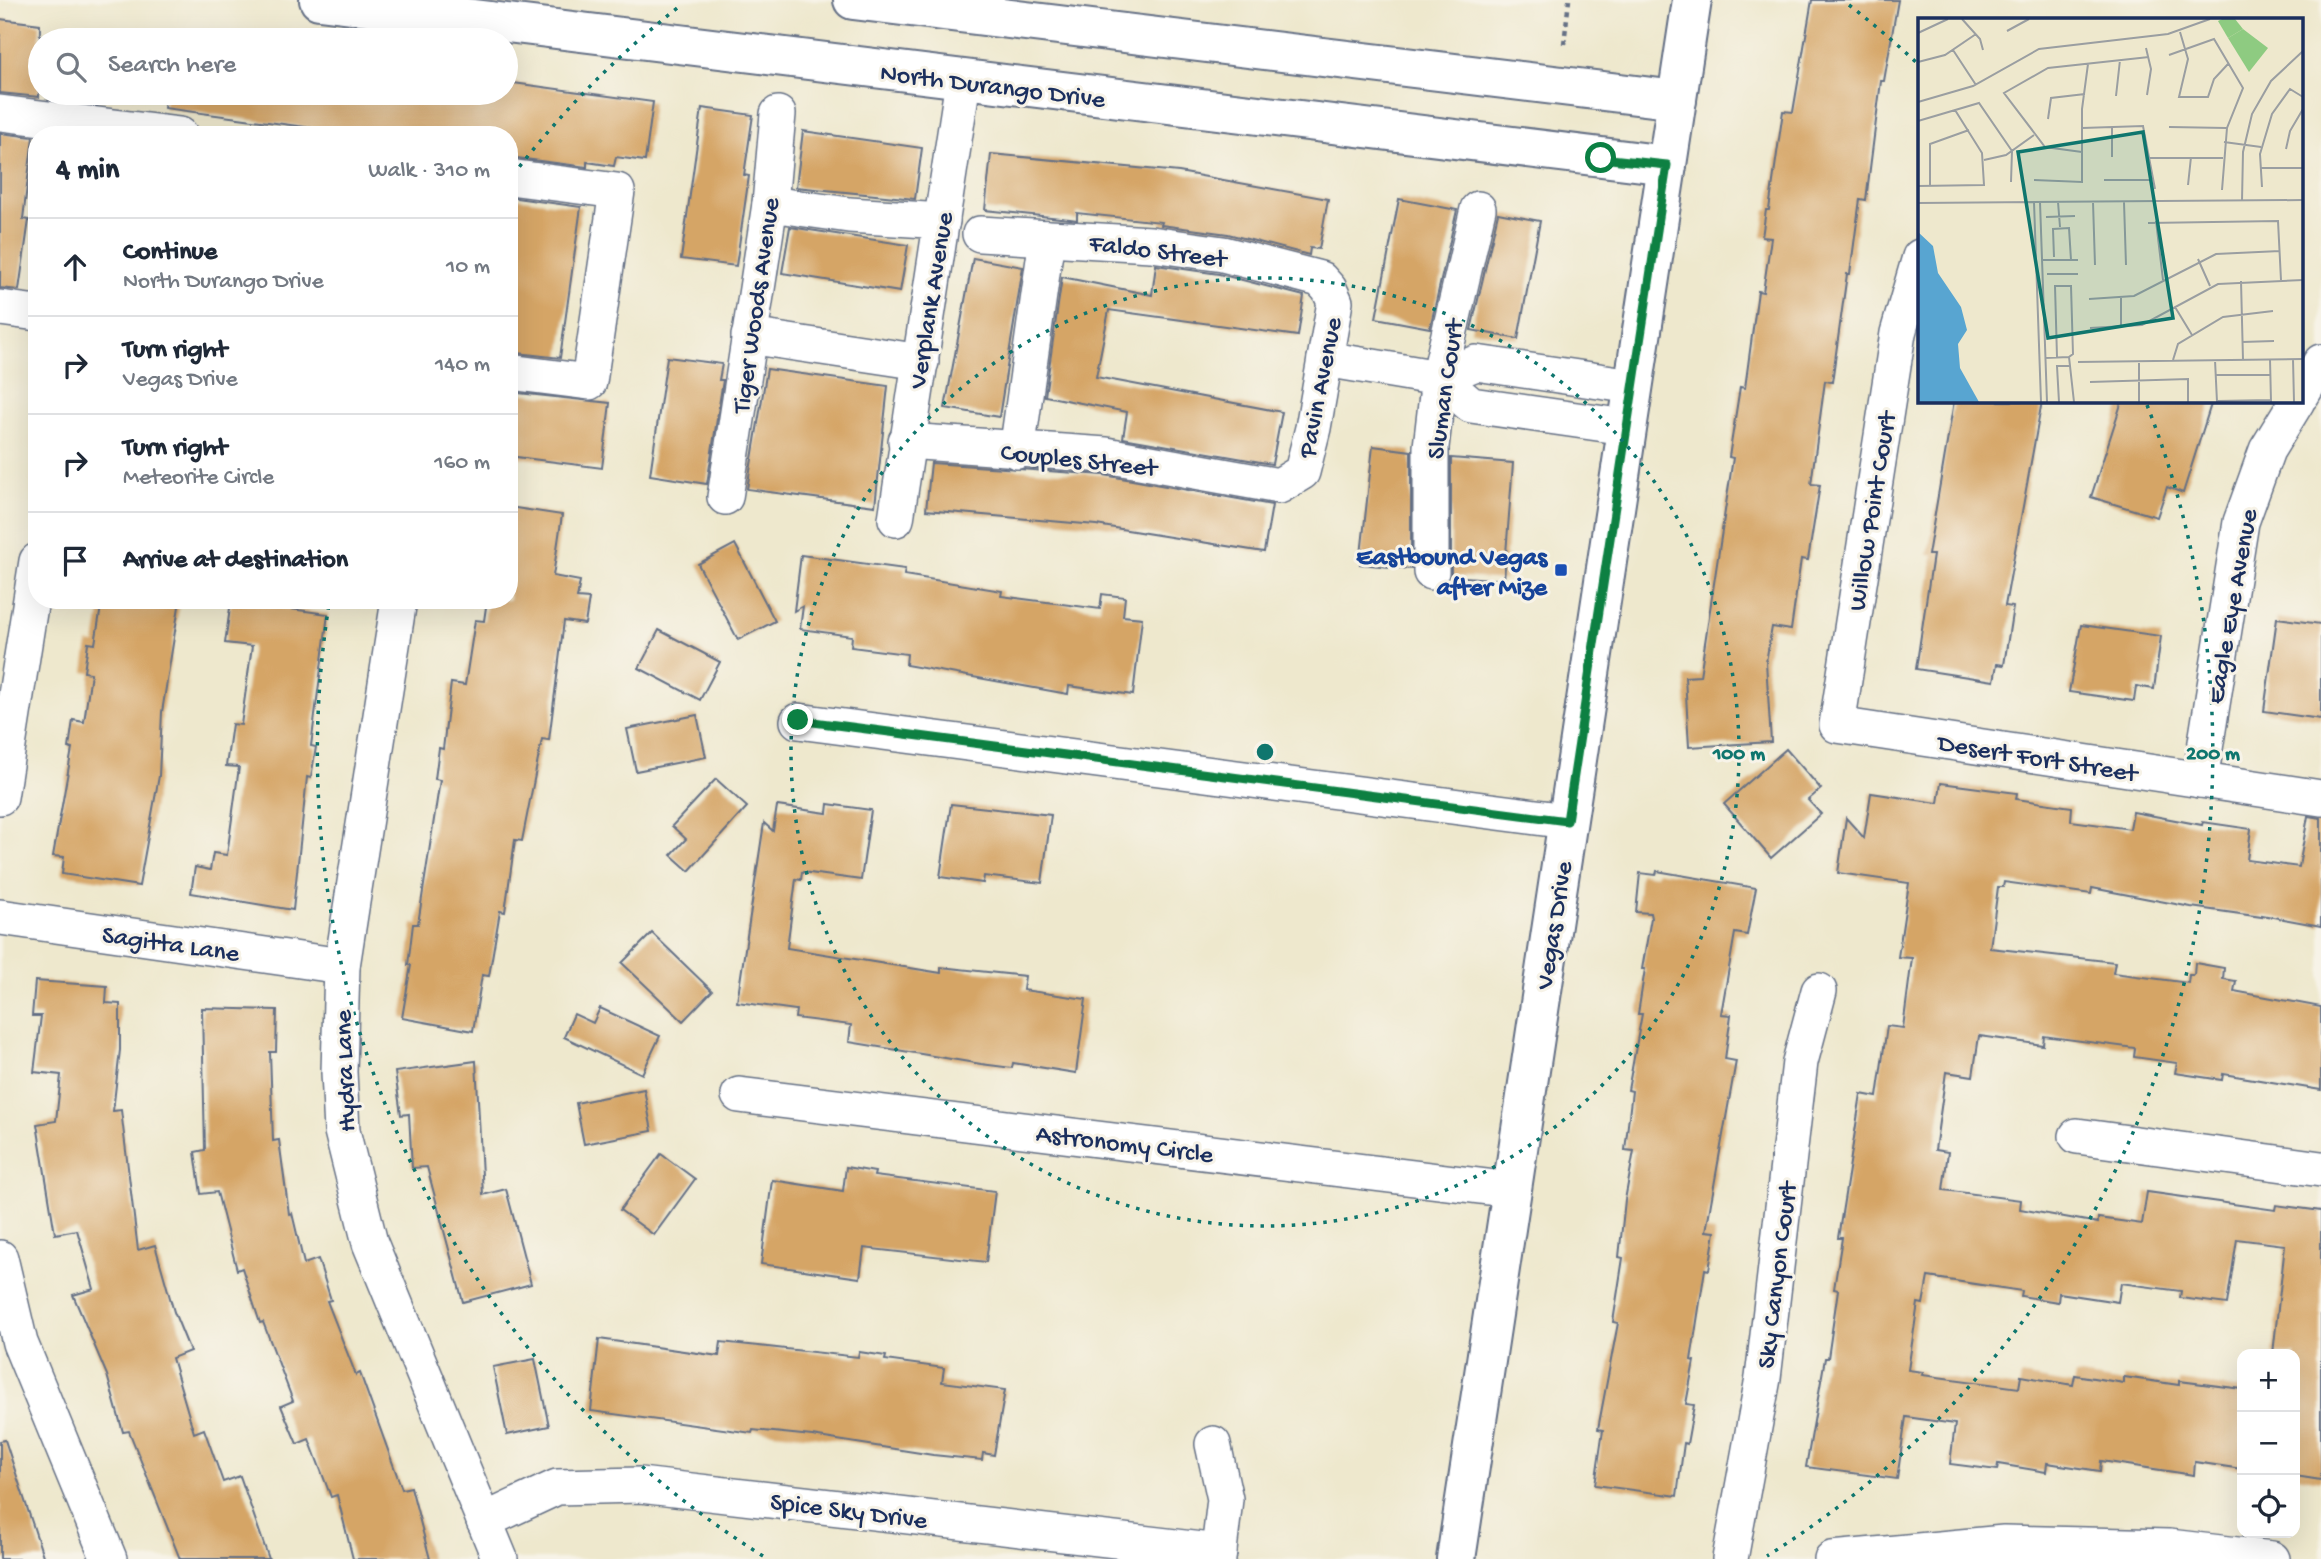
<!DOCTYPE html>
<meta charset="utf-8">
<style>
:root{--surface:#fff;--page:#f6f6f7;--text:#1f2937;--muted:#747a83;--line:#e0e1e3}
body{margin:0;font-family:"Gochi Hand",sans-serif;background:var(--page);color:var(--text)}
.controls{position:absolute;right:21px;bottom:21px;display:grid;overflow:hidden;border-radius:14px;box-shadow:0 7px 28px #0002}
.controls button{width:63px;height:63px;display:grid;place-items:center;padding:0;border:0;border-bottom:2px solid var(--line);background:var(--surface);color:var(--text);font:35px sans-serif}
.stop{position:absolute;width:21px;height:21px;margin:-16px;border:5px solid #0b8043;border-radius:50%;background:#fff}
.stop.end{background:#0b8043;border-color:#fff;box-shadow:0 2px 7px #0008}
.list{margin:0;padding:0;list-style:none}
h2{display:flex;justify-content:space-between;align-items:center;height:91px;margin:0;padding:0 28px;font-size:30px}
h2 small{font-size:23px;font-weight:400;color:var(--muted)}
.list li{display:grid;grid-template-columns:46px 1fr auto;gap:21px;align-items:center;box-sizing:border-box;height:98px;padding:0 28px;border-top:2px solid var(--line)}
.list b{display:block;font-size:26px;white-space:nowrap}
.list p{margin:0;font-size:23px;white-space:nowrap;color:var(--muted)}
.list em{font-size:23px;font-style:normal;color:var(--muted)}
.icon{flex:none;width:38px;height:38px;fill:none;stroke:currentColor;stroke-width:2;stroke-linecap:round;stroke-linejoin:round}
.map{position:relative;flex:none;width:2321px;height:1559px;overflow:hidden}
.search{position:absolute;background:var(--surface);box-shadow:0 7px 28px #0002;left:28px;top:28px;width:490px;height:77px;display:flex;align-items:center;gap:18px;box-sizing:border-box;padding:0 24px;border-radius:38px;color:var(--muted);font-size:26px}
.panel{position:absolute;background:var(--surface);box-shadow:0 7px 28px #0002;left:28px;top:126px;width:490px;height:483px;border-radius:28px}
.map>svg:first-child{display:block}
</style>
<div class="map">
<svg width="2321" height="1559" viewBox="0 0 2321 1559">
<rect width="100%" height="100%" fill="#f7f3e8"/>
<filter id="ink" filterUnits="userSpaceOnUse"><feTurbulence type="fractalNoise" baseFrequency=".0143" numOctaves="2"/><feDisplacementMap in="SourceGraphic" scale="14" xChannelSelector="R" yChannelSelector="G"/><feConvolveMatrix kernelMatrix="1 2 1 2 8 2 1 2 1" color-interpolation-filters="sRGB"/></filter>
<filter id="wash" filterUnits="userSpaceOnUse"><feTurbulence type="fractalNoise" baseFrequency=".00686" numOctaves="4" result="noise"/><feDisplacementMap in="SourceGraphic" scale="28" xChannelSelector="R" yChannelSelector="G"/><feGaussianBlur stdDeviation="1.57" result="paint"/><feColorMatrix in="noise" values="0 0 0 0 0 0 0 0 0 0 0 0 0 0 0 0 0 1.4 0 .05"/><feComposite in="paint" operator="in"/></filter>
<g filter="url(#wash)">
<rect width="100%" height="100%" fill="#eee8cd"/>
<g id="blocks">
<!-- building -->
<g fill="#d5a566">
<polygon points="1812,0 1898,0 1884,81 1881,81 1866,200 1860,199 1850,274 1847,274 1832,382 1825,381 1811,484 1820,485 1808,560 1801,559 1791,630 1772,627 1766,662 1771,742 1689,747 1685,677 1700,676 1733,458 1729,457 1740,387 1745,388 1758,291 1763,292 1771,238 1762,237 1766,210 1769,210 1783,111 1793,112"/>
<polygon points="0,19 40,24 39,97 0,93"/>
<polygon points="506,82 653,102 645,161 616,157 614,166 587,162 587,167 509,157 509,135 364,135 164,108 165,93 506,93"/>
<polygon points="702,108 753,115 744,175 749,176 736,266 681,259"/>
<polygon points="803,131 922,148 915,199 796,187"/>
<polygon points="0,133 33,137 23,219 29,220 19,290 0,288"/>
<polygon points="991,154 1179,172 1328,199 1319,249 1310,248 1309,255 1228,234 1161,225 1162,222 1077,213 1077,220 1070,219 985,210"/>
<polygon points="509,197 581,207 560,358 509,352"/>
<polygon points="1399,199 1457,210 1430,328 1376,318"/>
<polygon points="1498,213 1540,221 1518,339 1471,330"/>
<polygon points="790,227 908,245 900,292 782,273"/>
<polygon points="973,258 1023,267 999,417 945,408"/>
<polygon points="1156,265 1219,274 1304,296 1298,336 1109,310 1096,377 1282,412 1272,464 1123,438 1127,412 1045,396 1062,277 1152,295"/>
<polygon points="667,357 722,364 719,380 723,380 707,484 650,475"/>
<polygon points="767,369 888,386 875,506 747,489"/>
<polygon points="509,392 610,403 602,468 509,456"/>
<polygon points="1954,401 2042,401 2005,606 2013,607 2004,665 1997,664 1994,681 1916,669 1933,555 1928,555"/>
<polygon points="2122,401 2212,401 2183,493 2167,487 2157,517 2091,497"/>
<polygon points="1373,446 1411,451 1411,569 1360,564"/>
<polygon points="1451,458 1513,463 1504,580 1451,576"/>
<polygon points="931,463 1104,475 1272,505 1264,552 1096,525 926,510"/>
<polygon points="509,507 562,515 553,576 580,581 577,598 589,599 585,624 564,621 549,740 542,739 522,841 515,840 505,912 500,911 489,976 482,975 473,1031 402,1018 411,965 408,965 413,924 418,924 440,780 435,779 439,748 443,749 451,683 465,685 475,620 484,621 487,600 509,600"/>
<polygon points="735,544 775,621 738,640 698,564"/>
<polygon points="801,555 905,569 904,575 1002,591 1001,596 1100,609 1102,594 1125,597 1123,616 1142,618 1133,695 1069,686 1068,694 906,665 907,654 851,647 852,636 800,629 803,606 794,611"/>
<polygon points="102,600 180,600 162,712 159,776 139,886 62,874 64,857 53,856 72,749 69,748 73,720 84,722 91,673 84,672 88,643 95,644"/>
<polygon points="231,601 328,614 311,746 316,747 311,778 307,777 293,910 191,893 195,867 210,870 213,853 227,855 239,767 226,766 232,724 241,725 252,646 225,643"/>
<polygon points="2277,618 2321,624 2321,719 2264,711"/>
<polygon points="2081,625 2161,636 2154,689 2136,686 2134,701 2069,692"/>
<polygon points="659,630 720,662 700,700 639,668"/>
<polygon points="697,715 706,757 636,771 627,729"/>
<polygon points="1786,749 1821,789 1808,800 1821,814 1771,858 1724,804"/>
<polygon points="716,779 747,807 689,871 671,855 686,839 672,826"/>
<polygon points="1941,783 2017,793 2016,799 2072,807 2071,821 2130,829 2133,812 2202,825 2203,822 2251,829 2247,860 2299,867 2308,816 2321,818 2321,926 2262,915 2262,917 2191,907 2092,888 2091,894 2004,882 2003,887 1998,887 1990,948 2115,962 2113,973 2188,983 2189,975 2194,975 2195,963 2224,968 2223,979 2236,981 2234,991 2321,1007 2321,1090 2223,1074 2222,1080 2175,1073 2177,1063 2134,1057 2135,1048 2044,1036 2043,1045 1979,1036 1973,1076 1946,1072 1935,1150 1948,1152 1943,1190 2021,1200 2020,1209 2098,1223 2098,1218 2142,1224 2147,1192 2275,1210 2276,1205 2321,1211 2321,1480 2295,1476 2295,1354 2273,1354 2285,1245 2237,1239 2227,1304 2180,1298 2181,1291 2121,1283 2118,1302 2059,1293 2058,1302 2021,1296 2022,1291 1928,1277 1923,1304 1918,1303 1908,1370 1923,1372 1922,1375 2019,1388 2021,1376 2073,1385 2075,1375 2124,1383 2124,1377 2179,1385 2179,1381 2242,1389 2242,1469 2195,1462 2194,1475 2101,1461 2100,1471 2047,1463 2046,1472 1998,1464 1997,1470 1950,1464 1955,1424 1906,1417 1897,1479 1806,1467 1825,1358 1828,1358 1838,1290 1834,1289 1842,1238 1838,1238 1861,1094 1877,1097 1887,1026 1903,1028 1912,958 1898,957 1909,883 1838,873 1846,818 1864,838 1871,793 1938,803"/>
<polygon points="828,804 871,810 861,880 802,872 801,880 796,879 787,948 941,973 941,967 1025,976 1023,990 1086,999 1076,1073 1013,1063 1012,1068 981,1064 849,1042 851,1025 795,1018 796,1010 737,1002 764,823 773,831 777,806 827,813"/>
<polygon points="951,804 1051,815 1042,883 984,876 983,883 940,877"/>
<polygon points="1657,871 1756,888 1747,935 1735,933 1721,1014 1731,1015 1725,1059 1736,1061 1706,1231 1715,1232 1709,1270 1705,1269 1691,1360 1694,1361 1686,1404 1694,1405 1687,1444 1684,1443 1677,1496 1595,1485 1603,1430 1598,1429 1618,1323 1613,1322 1623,1258 1619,1257 1625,1200 1634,1151 1625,1150 1632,1091 1628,1090 1642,1014 1638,1014 1645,969 1642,969 1651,918 1650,913 1636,912 1640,873 1656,875"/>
<polygon points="652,933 712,991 683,1021 622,963"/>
<polygon points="35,981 107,986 106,1003 120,1004 120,1050 113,1111 121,1110 138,1250 155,1245 174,1312 190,1351 172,1358 194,1433 204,1429 223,1482 240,1476 269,1559 180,1559 129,1431 123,1432 107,1375 73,1295 94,1289 77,1230 55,1234 37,1124 56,1121 61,1075 34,1072 41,1016 32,1016"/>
<polygon points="202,1008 277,1010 276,1052 270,1052 273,1141 279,1140 289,1214 292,1213 304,1264 318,1259 331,1300 327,1301 356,1375 360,1373 402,1489 411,1487 430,1559 353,1559 337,1495 331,1497 309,1439 297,1444 281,1406 293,1401 263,1322 260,1323 242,1268 237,1270 217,1192 201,1194 195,1152 205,1150"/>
<polygon points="600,1008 660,1036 642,1074 564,1037 574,1014 593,1023"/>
<polygon points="476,1061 483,1195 506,1189 531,1284 463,1302 427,1167 412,1168 409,1114 401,1115 395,1072"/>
<polygon points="644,1089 652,1131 584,1144 576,1103"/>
<polygon points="661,1154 695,1179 654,1235 620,1210"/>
<polygon points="846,1167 875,1172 874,1176 995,1191 986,1262 864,1248 860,1278 761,1264 772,1180 843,1191"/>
<polygon points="599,1339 719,1356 721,1342 858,1357 859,1352 886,1356 885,1360 944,1368 942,1382 1005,1390 994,1455 983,1453 982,1460 933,1455 812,1436 753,1430 752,1433 591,1411"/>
<polygon points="535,1359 549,1426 507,1435 493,1367"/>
<polygon points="5,1440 44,1559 0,1559 0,1441"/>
</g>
</g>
</g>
<g filter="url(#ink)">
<use href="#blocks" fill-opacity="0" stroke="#657085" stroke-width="2"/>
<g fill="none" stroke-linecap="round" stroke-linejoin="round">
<!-- minor casing -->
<g stroke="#657085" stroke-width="38">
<g id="minor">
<polyline points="0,113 180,135"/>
<polyline points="509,177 617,191 589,382 509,372"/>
<polyline points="770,204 849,215 942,221"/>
<polyline points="1920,257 1898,333 1837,725 2321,798"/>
<polyline points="0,308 37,313"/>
<polyline points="749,336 921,362"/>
<polyline points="1325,359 1439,378 1476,363 1633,386"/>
<polyline points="1439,378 1471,405 1626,427"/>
<polyline points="2302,394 2321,362"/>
<polyline points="906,441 1106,455 1279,486 1302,472 1313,428 1335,302 1329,289 1320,279 1223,254 1151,244 980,234"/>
<polyline points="1017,451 1047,238"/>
<polyline points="725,497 770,204 778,114"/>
<polyline points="896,519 963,81"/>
<polyline points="1431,572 1431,447 1439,378 1478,209"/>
<polyline points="399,600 342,966 339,1072 342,1131 370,1243 500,1559"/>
<polyline points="798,721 1567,821"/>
<polyline points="2200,780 2241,522 2267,450 2297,401"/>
<polyline points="0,797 37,561"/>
<polyline points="0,917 342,966"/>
<polyline points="739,1095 1512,1190"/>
<polyline points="2077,1136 2321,1169"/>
<polyline points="0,1258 20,1343 109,1559"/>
<polyline points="1213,1444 1225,1499 1218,1559"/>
<polyline points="484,1521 557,1487 640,1485 1219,1552"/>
<polyline points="1730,1559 1763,1378 1800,1062 1819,991"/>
<polyline points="1832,1559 2004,1543 2169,1547 2272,1559"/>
</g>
</g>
<!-- secondary casing -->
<g stroke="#657085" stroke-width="42">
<g id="secondary">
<polyline points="319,0 1667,165"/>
<polyline points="853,0 1677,100"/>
<polyline points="1456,1559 1692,0"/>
</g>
</g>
<!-- path -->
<polyline stroke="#657085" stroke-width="4.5" stroke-dasharray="5 5" stroke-linecap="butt" points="1564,44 1569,0"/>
<!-- minor -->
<use href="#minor" stroke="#fff" stroke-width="35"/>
<!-- secondary -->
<use href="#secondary" stroke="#fff" stroke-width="38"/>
</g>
</g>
<g fill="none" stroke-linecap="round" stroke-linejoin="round" filter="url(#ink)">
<!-- route -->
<polyline stroke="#0b8043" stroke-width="9" points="798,720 1567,821 1667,165 1601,158"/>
</g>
<!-- distance rings -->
<g fill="none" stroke="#0f766e" stroke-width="3.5" stroke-dasharray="3.5 7">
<circle cx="1265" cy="752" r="474"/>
<path d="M763 1556A948 948 0 0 1 329 604M513 175A948 948 0 0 1 681 5M1849 5A948 948 0 0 1 1918 64M2147 405A948 948 0 0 1 1767 1556"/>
</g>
<!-- markers -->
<rect fill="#1a4fb4" stroke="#f7f3e8" stroke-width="2.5" x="1554" y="563" width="14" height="14" rx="3.5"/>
<g text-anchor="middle" stroke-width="6" stroke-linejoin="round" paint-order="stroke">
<!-- street labels -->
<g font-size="26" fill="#1b2f5e" stroke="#f7f3e8">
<text transform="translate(993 84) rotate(7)" y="9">North Durango Drive</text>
<text transform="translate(1158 249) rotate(7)" y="9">Faldo Street</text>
<text transform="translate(929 300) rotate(-81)" y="9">Verplank Avenue</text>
<text transform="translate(754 305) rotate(-82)" y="9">Tiger Woods Avenue</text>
<text transform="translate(1318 387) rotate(-79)" y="9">Pavin Avenue</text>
<text transform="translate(1443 389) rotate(-82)" y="9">Sluman Court</text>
<text transform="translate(1079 458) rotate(6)" y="9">Couples Street</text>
<text transform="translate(1870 511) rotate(-81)" y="9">Willow Point Court</text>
<text transform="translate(2230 606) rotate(-80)" y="9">Eagle Eye Avenue</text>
<text transform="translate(2038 756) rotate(9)" y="9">Desert Fort Street</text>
<text transform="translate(1552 925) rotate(-81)" y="9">Vegas Drive</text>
<text transform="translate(171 942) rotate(8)" y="9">Sagitta Lane</text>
<text transform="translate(343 1071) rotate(-92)" y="9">Hydra Lane</text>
<text transform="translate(1125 1142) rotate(7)" y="9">Astronomy Circle</text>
<text transform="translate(1775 1275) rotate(-83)" y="9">Sky Canyon Court</text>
<text transform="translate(849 1509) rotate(7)" y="9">Spice Sky Drive</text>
</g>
<!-- transit labels -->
<g font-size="26" font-weight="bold" fill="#164399" stroke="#f7f3e8" text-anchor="end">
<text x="1547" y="564">Eastbound Vegas<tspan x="1547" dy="30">after Mize</tspan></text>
</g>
</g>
<!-- overview -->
<g transform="translate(1918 18)">
<rect width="385" height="385" fill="#eee8cd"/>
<path d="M304 1H317L325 11 310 20 300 3Z" fill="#8ecb81"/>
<path d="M325 11 350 30 331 54 310 20Z" fill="#8ecb81"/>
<path d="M0 214 15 228 20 255 43 289 49 312 40 326 42 350 61 384H0Z" fill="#58a5d1"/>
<path fill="none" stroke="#9a9ea1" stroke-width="2" d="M44 1 62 21 65 32M89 13 111 1M262 14 270 41 261 79H290L296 61 310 46M0 15 30 1M228 30 233 51 229 77M35 32 58 67M251 37 296 21 325 70 309 110 304 172M0 44 27 37 58 16M198 78 202 42M0 84 55 68 121 31 250 16 292 1M130 101 133 80 167 76M0 103 61 85 94 133 93 164M194 109V139M251 109 309 110M164 110 225 108 237 171M306 124 343 129M368 131 372 113 385 91M164 134 127 129 86 75 130 50 231 39M228 140H305M66 142 88 137 116 117M342 150H385M116 162 164 164V91L170 46M186 162H233M270 167 273 139M0 168 66 167 64 135 37 92M12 168V126L51 112M344 169 342 136 354 96 372 71 385 79M324 183 325 134 334 96 353 63 385 33M116 184 123 384M122 184 129 384M140 184 142 209M175 184 177 247M206 184 208 247M0 185 385 182M128 199 157 198M238 203 245 262M230 205 360 203 363 262M136 239 135 211 151 210 153 242M280 241 292 268M124 242H160M129 256H160M323 263 325 342M203 280V310M171 281 216 278 298 236 362 233M257 289 274 317M172 310 224 307 300 266 385 262M324 324 356 323M139 339 137 268H153L155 336 151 339 156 384M127 340 151 339M352 341 353 384M375 341 376 384M255 342 260 326 305 299 355 293M297 342 299 384M221 343V384M160 344 385 341M298 357H352M172 364 270 361V384M299 383 353 382M141 384 139 348H151"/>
<path fill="#0f766e" fill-opacity="0.15" stroke="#0f766e" stroke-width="3.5" d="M225 114 255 300 130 320 100 134Z"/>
<rect width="385" height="385" fill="none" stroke="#1b2f5e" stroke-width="3.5"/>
</g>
<circle cx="1265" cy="752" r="10" fill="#0f766e" stroke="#f7f3e8" stroke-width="3.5"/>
<g font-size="21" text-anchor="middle" font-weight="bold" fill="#0f766e" stroke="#f7f3e8" stroke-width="6" stroke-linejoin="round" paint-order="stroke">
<text x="1739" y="759">100 m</text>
<text x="2213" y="759">200 m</text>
</g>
</svg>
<div class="controls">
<button>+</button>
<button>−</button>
<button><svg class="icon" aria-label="locate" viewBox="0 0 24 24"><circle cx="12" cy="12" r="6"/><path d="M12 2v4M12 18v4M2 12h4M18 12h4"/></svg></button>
</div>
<div class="stop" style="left:1601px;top:158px"></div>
<div class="stop end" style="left:798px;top:720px"></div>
<div class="search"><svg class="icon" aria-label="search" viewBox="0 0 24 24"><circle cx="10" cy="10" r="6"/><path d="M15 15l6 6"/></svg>Search here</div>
<section class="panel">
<h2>4 min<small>Walk · 310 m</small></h2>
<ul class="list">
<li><svg class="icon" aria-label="ahead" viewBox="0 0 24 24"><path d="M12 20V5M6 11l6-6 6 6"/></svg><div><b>Continue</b><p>North Durango Drive</p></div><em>10 m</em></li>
<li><svg class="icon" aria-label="right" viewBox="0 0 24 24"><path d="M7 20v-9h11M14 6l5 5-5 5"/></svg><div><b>Turn right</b><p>Vegas Drive</p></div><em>140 m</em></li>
<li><svg class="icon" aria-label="right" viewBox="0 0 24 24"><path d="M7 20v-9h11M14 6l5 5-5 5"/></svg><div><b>Turn right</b><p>Meteorite Circle</p></div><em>160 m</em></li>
<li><svg class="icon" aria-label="arrive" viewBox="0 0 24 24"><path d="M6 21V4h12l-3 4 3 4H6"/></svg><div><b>Arrive at destination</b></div></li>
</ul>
</section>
</div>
